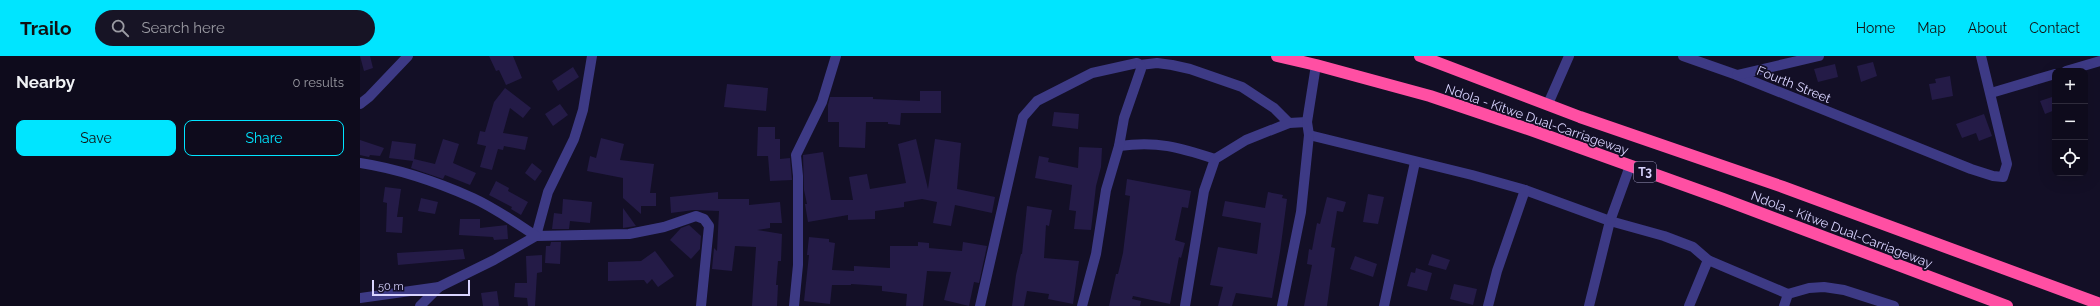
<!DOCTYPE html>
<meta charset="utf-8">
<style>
:root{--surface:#0e0b1c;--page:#171425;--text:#f1f3f6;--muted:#9b9ba3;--line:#2e2b3b;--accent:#00e5ff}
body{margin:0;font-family:Raleway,sans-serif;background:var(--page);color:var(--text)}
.controls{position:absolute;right:12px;top:12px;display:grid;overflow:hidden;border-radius:8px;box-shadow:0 4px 16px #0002}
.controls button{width:36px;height:36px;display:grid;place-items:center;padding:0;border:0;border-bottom:1px solid var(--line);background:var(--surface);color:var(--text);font:20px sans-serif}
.scale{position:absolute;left:12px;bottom:10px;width:98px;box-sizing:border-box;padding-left:4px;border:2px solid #d9d4ff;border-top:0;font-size:11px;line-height:14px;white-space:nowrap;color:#d9d4ff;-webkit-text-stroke:3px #130f26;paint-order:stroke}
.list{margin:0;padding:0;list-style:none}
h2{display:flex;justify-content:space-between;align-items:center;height:52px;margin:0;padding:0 16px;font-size:17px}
h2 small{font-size:13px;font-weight:400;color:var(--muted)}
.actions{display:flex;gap:8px;padding:12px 16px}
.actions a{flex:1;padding:9px 0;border:1px solid var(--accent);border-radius:8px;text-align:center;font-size:14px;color:var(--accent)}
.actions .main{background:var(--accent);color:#111}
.icon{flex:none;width:22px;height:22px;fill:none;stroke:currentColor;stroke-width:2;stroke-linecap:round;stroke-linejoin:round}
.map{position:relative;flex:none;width:1740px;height:250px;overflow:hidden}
header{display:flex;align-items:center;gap:24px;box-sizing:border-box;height:56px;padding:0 20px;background:var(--accent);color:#111}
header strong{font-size:19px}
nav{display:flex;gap:22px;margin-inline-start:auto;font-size:14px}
.search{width:280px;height:36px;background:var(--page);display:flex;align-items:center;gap:10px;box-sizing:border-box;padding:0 14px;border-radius:22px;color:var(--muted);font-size:15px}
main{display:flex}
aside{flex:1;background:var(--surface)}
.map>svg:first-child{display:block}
</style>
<header>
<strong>Trailo</strong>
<div class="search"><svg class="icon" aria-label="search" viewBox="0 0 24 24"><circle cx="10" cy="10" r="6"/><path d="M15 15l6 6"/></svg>Search here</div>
<nav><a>Home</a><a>Map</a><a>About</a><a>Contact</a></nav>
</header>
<main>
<aside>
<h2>Nearby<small>0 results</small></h2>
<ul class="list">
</ul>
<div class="actions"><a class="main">Save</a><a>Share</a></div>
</aside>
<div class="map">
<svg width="1740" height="250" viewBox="0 0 1740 250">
<rect width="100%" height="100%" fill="#130f26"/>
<!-- building -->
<g fill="#241b47">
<polygon points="0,0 10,0 13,12 4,15"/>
<polygon points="129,0 153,0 162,22 146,29 139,14 136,15"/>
<polygon points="1513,6 1517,20 1501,26 1497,10"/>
<polygon points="1475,8 1478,21 1458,26 1454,13"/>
<polygon points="213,11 219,21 198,35 192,25"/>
<polygon points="1590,20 1593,40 1572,44 1569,28 1576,27 1575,23"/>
<polygon points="367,28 408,32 406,55 364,51"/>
<polygon points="145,32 171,52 163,62 150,52 143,77 168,81 165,94 144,90 143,94 138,93 132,114 120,111 126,90 117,88 120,75 125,76 134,46"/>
<polygon points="560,35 581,35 581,57 541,57 540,69 528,68 528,66 506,66 505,92 479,91 479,66 468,66 468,49 470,41 513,41 513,43 560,45"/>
<polygon points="1695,40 1695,54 1685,58 1680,45"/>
<polygon points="200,48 208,59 193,70 185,58"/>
<polygon points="694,56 719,58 718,73 692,70"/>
<polygon points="1624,58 1632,80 1619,85 1616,77 1602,82 1596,68"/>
<polygon points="398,71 415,71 415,83 420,83 420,103 430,102 432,124 410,125 408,100 397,100"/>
<polygon points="241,82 264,88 260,104 294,108 290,137 296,137 296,150 281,150 281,158 263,142 263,122 227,115 230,100 236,102"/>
<polygon points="83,83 99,88 93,107 116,117 110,129 85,119 83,123 51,112 53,105 29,102 32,85 56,88 54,103 75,108"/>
<polygon points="556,83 568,133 575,83 601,87 597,133 635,141 632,157 595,149 591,170 573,167 577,146 562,143 544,146 544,151 515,155 515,163 488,164 488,159 448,166 445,148 447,148 444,134 443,99 463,96 471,144 493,144 489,121 507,118 510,133 546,127 538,88"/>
<polygon points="0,84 24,92 20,100 10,99 9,101 0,99"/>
<polygon points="719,91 742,92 741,111 736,130 731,174 714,173 716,155 709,154 712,129 675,122 679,100 689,102 688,106 718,112"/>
<polygon points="172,107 182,115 175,125 165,117"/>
<polygon points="767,123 831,135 828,152 822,151 815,184 825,187 821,202 819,201 810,248 773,240 772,243 781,245 780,250 749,250 756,218 758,218 763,197 770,140 765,139"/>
<polygon points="136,125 149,132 148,135 168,146 161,159 151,153 152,151 129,139"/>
<polygon points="25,131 41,133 37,161 43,161 42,177 26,176 27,147 23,146"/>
<polygon points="358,136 358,143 389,143 389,149 420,146 422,167 410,167 410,172 397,174 422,178 421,205 418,205 416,229 418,229 417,250 392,250 396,191 375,190 372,215 352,213 354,192 357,195 359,155 334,154 311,157 310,141"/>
<polygon points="908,136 923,139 922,142 927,143 920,196 912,242 876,237 872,250 858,250 863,231 850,229 858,191 897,198 901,167 862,160 865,145 905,152"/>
<polygon points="1008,138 1024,141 1018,168 1003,166"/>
<polygon points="967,141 986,146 983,156 977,155 971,191 975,192 967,250 944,250 952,209 947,208 949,193 952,194 957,167 960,168"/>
<polygon points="61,142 78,146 75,158 58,155"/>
<polygon points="203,143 232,146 230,167 210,165 209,173 192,173 194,157 202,158"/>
<polygon points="667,150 692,154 689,170 686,169 684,202 719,205 713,248 688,243 689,238 667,235 664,250 652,250 656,219 661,198 662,198"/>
<polygon points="263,152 276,170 263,172"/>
<polygon points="100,163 120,163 120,172 147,169 148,183 134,184 133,181 99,179"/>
<polygon points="329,169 341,180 340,193 331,203 310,184 321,172"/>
<polygon points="449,181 469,183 469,186 475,187 472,214 494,215 494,210 530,212 530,190 558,190 558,186 569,187 569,192 602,195 603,186 627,190 619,227 614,226 609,250 584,244 591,216 567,215 563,250 546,250 547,238 522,235 522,230 491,228 491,229 472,229 470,248 444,245 449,199 447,199"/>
<polygon points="191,186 201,186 200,208 185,207 186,190 190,190"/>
<polygon points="103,193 105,203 38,209 37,197"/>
<polygon points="295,195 314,220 298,231 292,223 287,228 284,224 248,225 248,206 281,205"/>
<polygon points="1072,198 1090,204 1086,214 1068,209"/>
<polygon points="182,199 182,216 177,217 175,250 168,250 167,242 154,241 155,227 167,227 166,200"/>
<polygon points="995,200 1017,208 1013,221 990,213"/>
<polygon points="1056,212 1072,217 1067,235 1047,230 1051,216 1055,217"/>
<polygon points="1094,228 1117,233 1113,249 1090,243"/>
<polygon points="137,235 139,250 123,250 121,237"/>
</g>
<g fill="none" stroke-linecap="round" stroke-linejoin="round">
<!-- minor -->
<g stroke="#3d3a85" stroke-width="10">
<polyline points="232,0 223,54 214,83 188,136 176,180 269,178 304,171 336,160 344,163 349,170 341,250"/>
<polyline points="1323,0 1377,19 1611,113 1633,120 1643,121 1647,108 1621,0"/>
<polyline points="1706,15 1740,5"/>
<polyline points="1377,19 1459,0"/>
<polyline points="1631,37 1695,18"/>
<polyline points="0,48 9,41 48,0"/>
<polyline points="1188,48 1209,0"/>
<polyline points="949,79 1112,119 1165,134 1250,165 1304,180 1333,191 1348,204 1428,238 1449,232 1464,231 1484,234 1534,250"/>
<path d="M759 90C798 85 818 91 855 103"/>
<path d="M0 107C39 113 77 126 113 142 135 152 156 167 176 180L134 204 79 231 0 242"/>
<polyline points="60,250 79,231"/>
<polyline points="434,250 438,209 438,120 436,99 462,46 476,0"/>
<polyline points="620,250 663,61 677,45 732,17 777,7 780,9 797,7 812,9 830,13 882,31 914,52 929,67"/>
<polyline points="722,250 736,198 746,134 759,90 764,62 781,13 780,9"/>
<polyline points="825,250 844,135 855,103 886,84 929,67 947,66"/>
<polyline points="922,250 941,156 949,79 947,66 956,9"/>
<polyline points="1024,250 1055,106"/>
<polyline points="1128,250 1137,215 1165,134"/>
<polyline points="1229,250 1250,165 1270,110"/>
<polyline points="1329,250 1348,204"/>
<polyline points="1424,250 1428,238"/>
</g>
<!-- highway -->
<g stroke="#ff4fa3" stroke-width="12">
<polyline points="917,0 956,9 1070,40 1171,74 1363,143 1647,250"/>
<polyline points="1060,0 1220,61 1423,131 1740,248"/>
</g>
</g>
<g text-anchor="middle" stroke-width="3.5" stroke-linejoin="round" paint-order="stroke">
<!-- shield labels -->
<rect fill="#130f26" stroke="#9e99be" stroke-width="1" x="1274" y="106" width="22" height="20" rx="3"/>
<g font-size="12" font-weight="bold" fill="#d9d4ff">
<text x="1285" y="120">T3</text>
</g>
<!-- street labels -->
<g font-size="13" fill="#d9d4ff" stroke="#130f26">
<text transform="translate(1434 28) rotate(22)" y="5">Fourth Street</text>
<text transform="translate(1177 63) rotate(19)" y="5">Ndola - Kitwe Dual-Carriageway</text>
<text transform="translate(1482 173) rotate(21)" y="5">Ndola - Kitwe Dual-Carriageway</text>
</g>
</g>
</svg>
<div class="controls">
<button>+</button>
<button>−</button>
<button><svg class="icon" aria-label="locate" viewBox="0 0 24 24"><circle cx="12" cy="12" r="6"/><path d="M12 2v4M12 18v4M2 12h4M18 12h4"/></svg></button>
</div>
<div class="scale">50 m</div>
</div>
</main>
